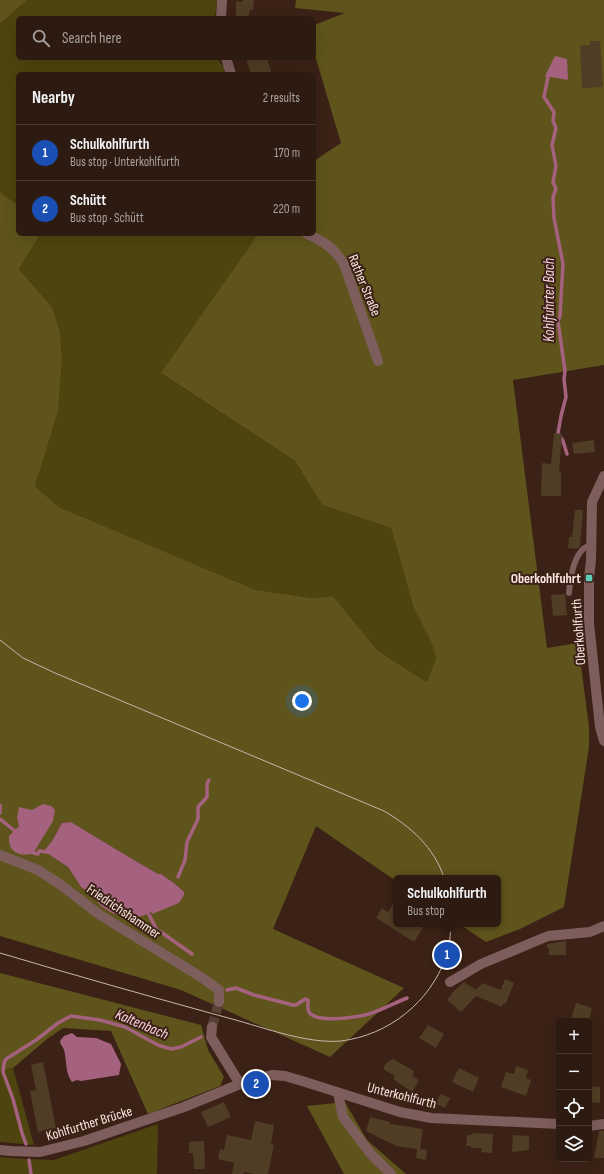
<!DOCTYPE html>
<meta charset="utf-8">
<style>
:root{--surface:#2d1a10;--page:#352319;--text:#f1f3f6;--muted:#a7a19f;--line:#483830;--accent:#bca0f2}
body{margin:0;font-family:"Sofia Sans Condensed",sans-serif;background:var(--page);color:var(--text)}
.controls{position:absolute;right:12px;bottom:12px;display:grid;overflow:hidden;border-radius:6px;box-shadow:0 4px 16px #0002}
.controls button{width:36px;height:36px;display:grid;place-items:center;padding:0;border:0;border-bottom:1px solid var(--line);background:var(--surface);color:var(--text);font:20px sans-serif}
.you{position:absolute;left:302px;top:701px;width:14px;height:14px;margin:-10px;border:3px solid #fff;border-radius:50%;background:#1a73e8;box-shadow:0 0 0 6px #1a73e833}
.badge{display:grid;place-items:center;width:26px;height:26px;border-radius:50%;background:var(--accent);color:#fff;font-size:13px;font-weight:700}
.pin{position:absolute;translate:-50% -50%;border:2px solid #fff;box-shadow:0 1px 4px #0006}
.popup{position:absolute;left:393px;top:875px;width:108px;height:52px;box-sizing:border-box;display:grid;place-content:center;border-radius:6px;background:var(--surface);filter:drop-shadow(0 1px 3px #0005);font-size:13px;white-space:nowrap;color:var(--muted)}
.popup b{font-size:15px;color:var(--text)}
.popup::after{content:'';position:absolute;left:50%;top:100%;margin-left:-8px;border:8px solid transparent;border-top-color:var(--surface)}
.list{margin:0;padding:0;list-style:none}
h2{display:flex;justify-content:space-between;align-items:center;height:52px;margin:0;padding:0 16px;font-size:17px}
h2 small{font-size:13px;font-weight:400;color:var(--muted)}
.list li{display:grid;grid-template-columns:26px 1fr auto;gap:12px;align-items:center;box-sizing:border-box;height:56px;padding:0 16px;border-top:1px solid var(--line)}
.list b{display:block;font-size:15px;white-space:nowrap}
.list p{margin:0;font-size:13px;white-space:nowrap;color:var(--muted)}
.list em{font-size:13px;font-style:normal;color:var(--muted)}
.icon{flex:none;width:22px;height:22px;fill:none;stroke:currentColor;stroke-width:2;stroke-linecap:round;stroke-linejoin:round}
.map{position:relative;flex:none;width:604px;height:1174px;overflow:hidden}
.search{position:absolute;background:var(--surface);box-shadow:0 4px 16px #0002;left:16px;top:16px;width:300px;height:44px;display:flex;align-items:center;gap:10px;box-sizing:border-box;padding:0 14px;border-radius:6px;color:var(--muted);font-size:15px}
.panel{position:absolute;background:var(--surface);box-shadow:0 4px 16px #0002;left:16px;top:72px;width:300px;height:164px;border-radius:6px}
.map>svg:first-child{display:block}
</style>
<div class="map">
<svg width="604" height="1174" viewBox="0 0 604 1174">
<rect width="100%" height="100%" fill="#3c2216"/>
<!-- green -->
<g fill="#4d440f">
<polygon points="27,0 217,0 215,18 18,18 18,58 216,58 227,70 220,74 18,74 18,205 0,192 0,24"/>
<polygon points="41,234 258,234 162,374 295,461 322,505 391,528 413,606 432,644 437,659 427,682 378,651 333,596 312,598 256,590 59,507 35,486 42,461 62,356 60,331 52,307 19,269"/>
<polygon points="13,1068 34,1145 0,1142 0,1070"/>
<polygon points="158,1124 157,1174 0,1174 0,1157 22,1159 54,1160"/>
</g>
<!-- forest -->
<g fill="#5e541c" fill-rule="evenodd">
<polygon points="0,0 27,0 0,24"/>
<path d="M296 0H604V365L513 380 547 648 578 643 589 727V747L564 907 520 929 486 942 459 924H498V878H396V881L316 826 273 929 404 988 330 1057 181 990 0 936V192L18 205V234H41L19 269 52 307 60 331 62 356 58 411 35 486 59 507 256 590 312 598 333 596 378 651 427 682 436 659 432 644 413 606 391 528 322 505 295 461 161 373 258 234H314V161L341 143 314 52V25L345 13 295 8ZM71 822 124 854 158 874H161L174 883 184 892 179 903 152 913 151 912 146 914 101 906 90 893 81 887 68 867 45 851 52 841 62 823Z"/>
<polygon points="0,973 201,1025 208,1050 224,1077 220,1086 148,1114 111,1031 63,1028 47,1039 13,1068 0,1070"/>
<polygon points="345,1102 367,1140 406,1174 344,1174 307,1106"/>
</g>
<!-- water -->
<g fill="#a5627f">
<polygon points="555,56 567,59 568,80 545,76"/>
<path d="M43 804 51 806 55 810 53 821 34 852C27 857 14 855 10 846 9 843 9 839 9 836L19 826 17 818 19 807 32 810Z"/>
<polygon points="71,822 124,854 158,874 161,874 174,883 184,892 184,895 179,903 152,914 151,912 146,914 145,915 131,919 112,913 101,906 90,893 81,887 68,867 44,851 52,841 62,823"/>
<path d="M72 1033 77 1037 96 1038 111 1044 121 1064 119 1075 81 1081 77 1080 72 1082C65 1073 67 1061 64 1050 63 1046 60 1045 60 1041L64 1036Z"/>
</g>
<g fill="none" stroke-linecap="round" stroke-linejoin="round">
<!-- stream -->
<g stroke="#a5627f" stroke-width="3.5">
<polyline points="548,77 544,97 554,112 553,121 556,128 552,145 556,166 553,182 556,189 553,197 554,218 563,264 560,316 558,321 565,371 564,379 566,397 561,416 558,433 563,441 567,454"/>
<polyline points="0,805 0,813"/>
<polyline points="0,819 15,831 16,835"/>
<polyline points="30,852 38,854 39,851 47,852"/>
<polyline points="178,877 185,860 187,842 198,819 198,807 207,797 207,784 209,780"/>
<polyline points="145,910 148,913 158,932 161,932 192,954"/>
<path d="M227 990 236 988 254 995 293 1005H296L305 999 308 1000C308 1004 307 1009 309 1012 316 1024 358 1017 369 1014 382 1010 394 1003 407 998"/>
<polyline points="26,1144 22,1133 13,1099 3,1072 4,1063 6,1059 36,1040 58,1023 71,1016 100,1020 125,1027 158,1045 171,1049 181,1047 201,1037"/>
<polyline points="29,1160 31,1174"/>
</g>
</g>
<!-- building -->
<g fill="#503d25">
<polygon points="243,0 254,0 253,10 250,10 248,18 236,18 236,1 242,2"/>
<polygon points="590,41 600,41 603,87 582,88 580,46 590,45"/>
<polygon points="246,58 267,58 271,72 266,74 251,74"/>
<polygon points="554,433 562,434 559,473 561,473 561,496 541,496 542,463 551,464"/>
<polygon points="594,440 595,452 574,454 572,443"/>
<polygon points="575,510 583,510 580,546 577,549 568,548 569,537 572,537"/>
<polygon points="565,594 567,615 553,616 551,595"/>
<polygon points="396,899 396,924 419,924 423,928 414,942 376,918 382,908 388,912"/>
<polygon points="566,941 566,955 549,955 549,948 547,948 547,944"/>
<polygon points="505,979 514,983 506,1003 503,1004 502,1007 476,996 461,1012 447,1000 452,994 451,994 464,982 476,990 482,983 501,990"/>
<polygon points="576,1003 592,1008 589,1021 580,1021 571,1018"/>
<polygon points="428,1025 444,1034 436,1048 419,1038"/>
<polygon points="393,1059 414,1071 412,1076 419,1080 412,1092 393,1079 395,1076 383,1069 386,1063"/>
<polygon points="43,1062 56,1128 38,1132 30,1091 36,1090 31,1065"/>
<polygon points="516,1066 528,1070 526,1078 531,1080 526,1096 501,1087 506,1072 514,1074"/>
<polygon points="459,1068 479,1078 473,1092 452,1082"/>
<polygon points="589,1086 600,1087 600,1103 589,1102"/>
<polygon points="440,1094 450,1098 445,1108 436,1104"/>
<polygon points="224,1102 231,1117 208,1127 201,1112"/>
<polygon points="370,1117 390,1122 390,1124 423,1129 420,1149 427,1150 426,1160 416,1158 417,1149 396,1146 366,1131"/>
<polygon points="255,1121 274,1125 271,1144 274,1145 268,1174 254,1174 244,1172 243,1174 232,1174 234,1163 218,1159 220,1149 224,1150 227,1135 251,1140"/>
<polygon points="599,1131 604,1131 604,1158 594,1158"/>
<polygon points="472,1133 493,1134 492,1153 481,1152 482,1148 471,1148 471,1146 466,1146 467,1135 472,1135"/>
<polygon points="513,1135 529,1136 529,1150 512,1152"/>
<polygon points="204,1141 205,1169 194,1169 193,1153 189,1153 189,1142"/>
</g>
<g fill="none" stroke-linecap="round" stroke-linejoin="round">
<!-- minor-tunnel -->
<polyline stroke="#584034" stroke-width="10" stroke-dasharray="10 5" stroke-linecap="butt" points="212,1027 219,1002"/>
<!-- service -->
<path stroke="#7e5e5d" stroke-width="6" d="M569 593C570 580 573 559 583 549 586 547 589 545 592 544"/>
<!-- minor -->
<g stroke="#7e5e5d" stroke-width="10">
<polyline points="221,18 222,0"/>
<polyline points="226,58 231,74"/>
<path d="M307 234C325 242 334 248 344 264L378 361"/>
<polyline points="604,476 592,502 591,560 589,578 589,623 600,727 604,741"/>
<polyline points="0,855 38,870 61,885 100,915 201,977 219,990 219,1002"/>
<polyline points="450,982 481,964 548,936 590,932 604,926"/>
<polyline points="212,1027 211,1037 240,1084"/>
<polyline points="338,1093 343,1117 370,1153 391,1174"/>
<polyline points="589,1126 604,1124"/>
<polyline points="0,1150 11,1151 40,1152 84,1141 184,1107 240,1084 272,1075 285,1076 302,1081 400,1112 431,1118 559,1124"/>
</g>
<!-- tram -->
<g stroke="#c9b5ac" stroke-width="1">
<path d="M0 640 23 658 55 673 384 811C410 826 435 848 444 878"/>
<path d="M0 953C77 976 155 998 232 1019 265 1028 308 1044 341 1041 389 1035 430 1002 446 957 450 947 450 935 451 924"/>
</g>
</g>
<!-- markers -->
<rect fill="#5eceb8" stroke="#3c2216" stroke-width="1.5" x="585" y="574" width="8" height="8" rx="2"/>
<g text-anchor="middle" stroke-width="4" stroke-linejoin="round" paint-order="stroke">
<!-- street labels -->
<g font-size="14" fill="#fae8e0" stroke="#3c2216">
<text transform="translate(365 285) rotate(68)" y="5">Rather Straße</text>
<text transform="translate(578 632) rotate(-94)" y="5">Oberkohlfurth</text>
<text transform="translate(124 911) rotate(34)" y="5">Friedrichshammer</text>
<text transform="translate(402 1095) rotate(14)" y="5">Unterkohlfurth</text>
<text transform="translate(89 1123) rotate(-17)" y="5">Kohlfurther Brücke</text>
</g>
<!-- poi labels -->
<g font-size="14" font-weight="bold" fill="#fae8e0" stroke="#3c2216" text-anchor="end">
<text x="581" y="583">Oberkohlfuhrt</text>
</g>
<!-- water labels -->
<g font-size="15" font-style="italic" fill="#fad1e1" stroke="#3c2216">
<text transform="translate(549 300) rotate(-90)" y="5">Kohlfuhrter Bach</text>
<text transform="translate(142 1024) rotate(23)" y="5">Kaltenbach</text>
</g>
</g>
</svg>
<div class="controls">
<button>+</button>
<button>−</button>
<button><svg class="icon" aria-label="locate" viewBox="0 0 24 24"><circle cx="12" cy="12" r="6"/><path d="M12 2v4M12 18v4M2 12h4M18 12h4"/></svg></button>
<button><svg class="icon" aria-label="layers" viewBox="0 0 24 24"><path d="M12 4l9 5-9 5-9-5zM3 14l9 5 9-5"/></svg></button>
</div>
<div class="you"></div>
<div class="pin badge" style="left:447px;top:955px;background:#1a4fb4">1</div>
<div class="popup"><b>Schulkohlfurth</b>Bus stop</div>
<div class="pin badge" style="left:256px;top:1084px;background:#1a4fb4">2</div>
<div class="search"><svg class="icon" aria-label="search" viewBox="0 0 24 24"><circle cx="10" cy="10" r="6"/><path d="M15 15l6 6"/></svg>Search here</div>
<section class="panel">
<h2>Nearby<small>2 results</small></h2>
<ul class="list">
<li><span class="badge" style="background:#1a4fb4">1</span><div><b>Schulkohlfurth</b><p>Bus stop · Unterkohlfurth</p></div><em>170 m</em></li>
<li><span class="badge" style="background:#1a4fb4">2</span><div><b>Schütt</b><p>Bus stop · Schütt</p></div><em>220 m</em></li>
</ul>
</section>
</div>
